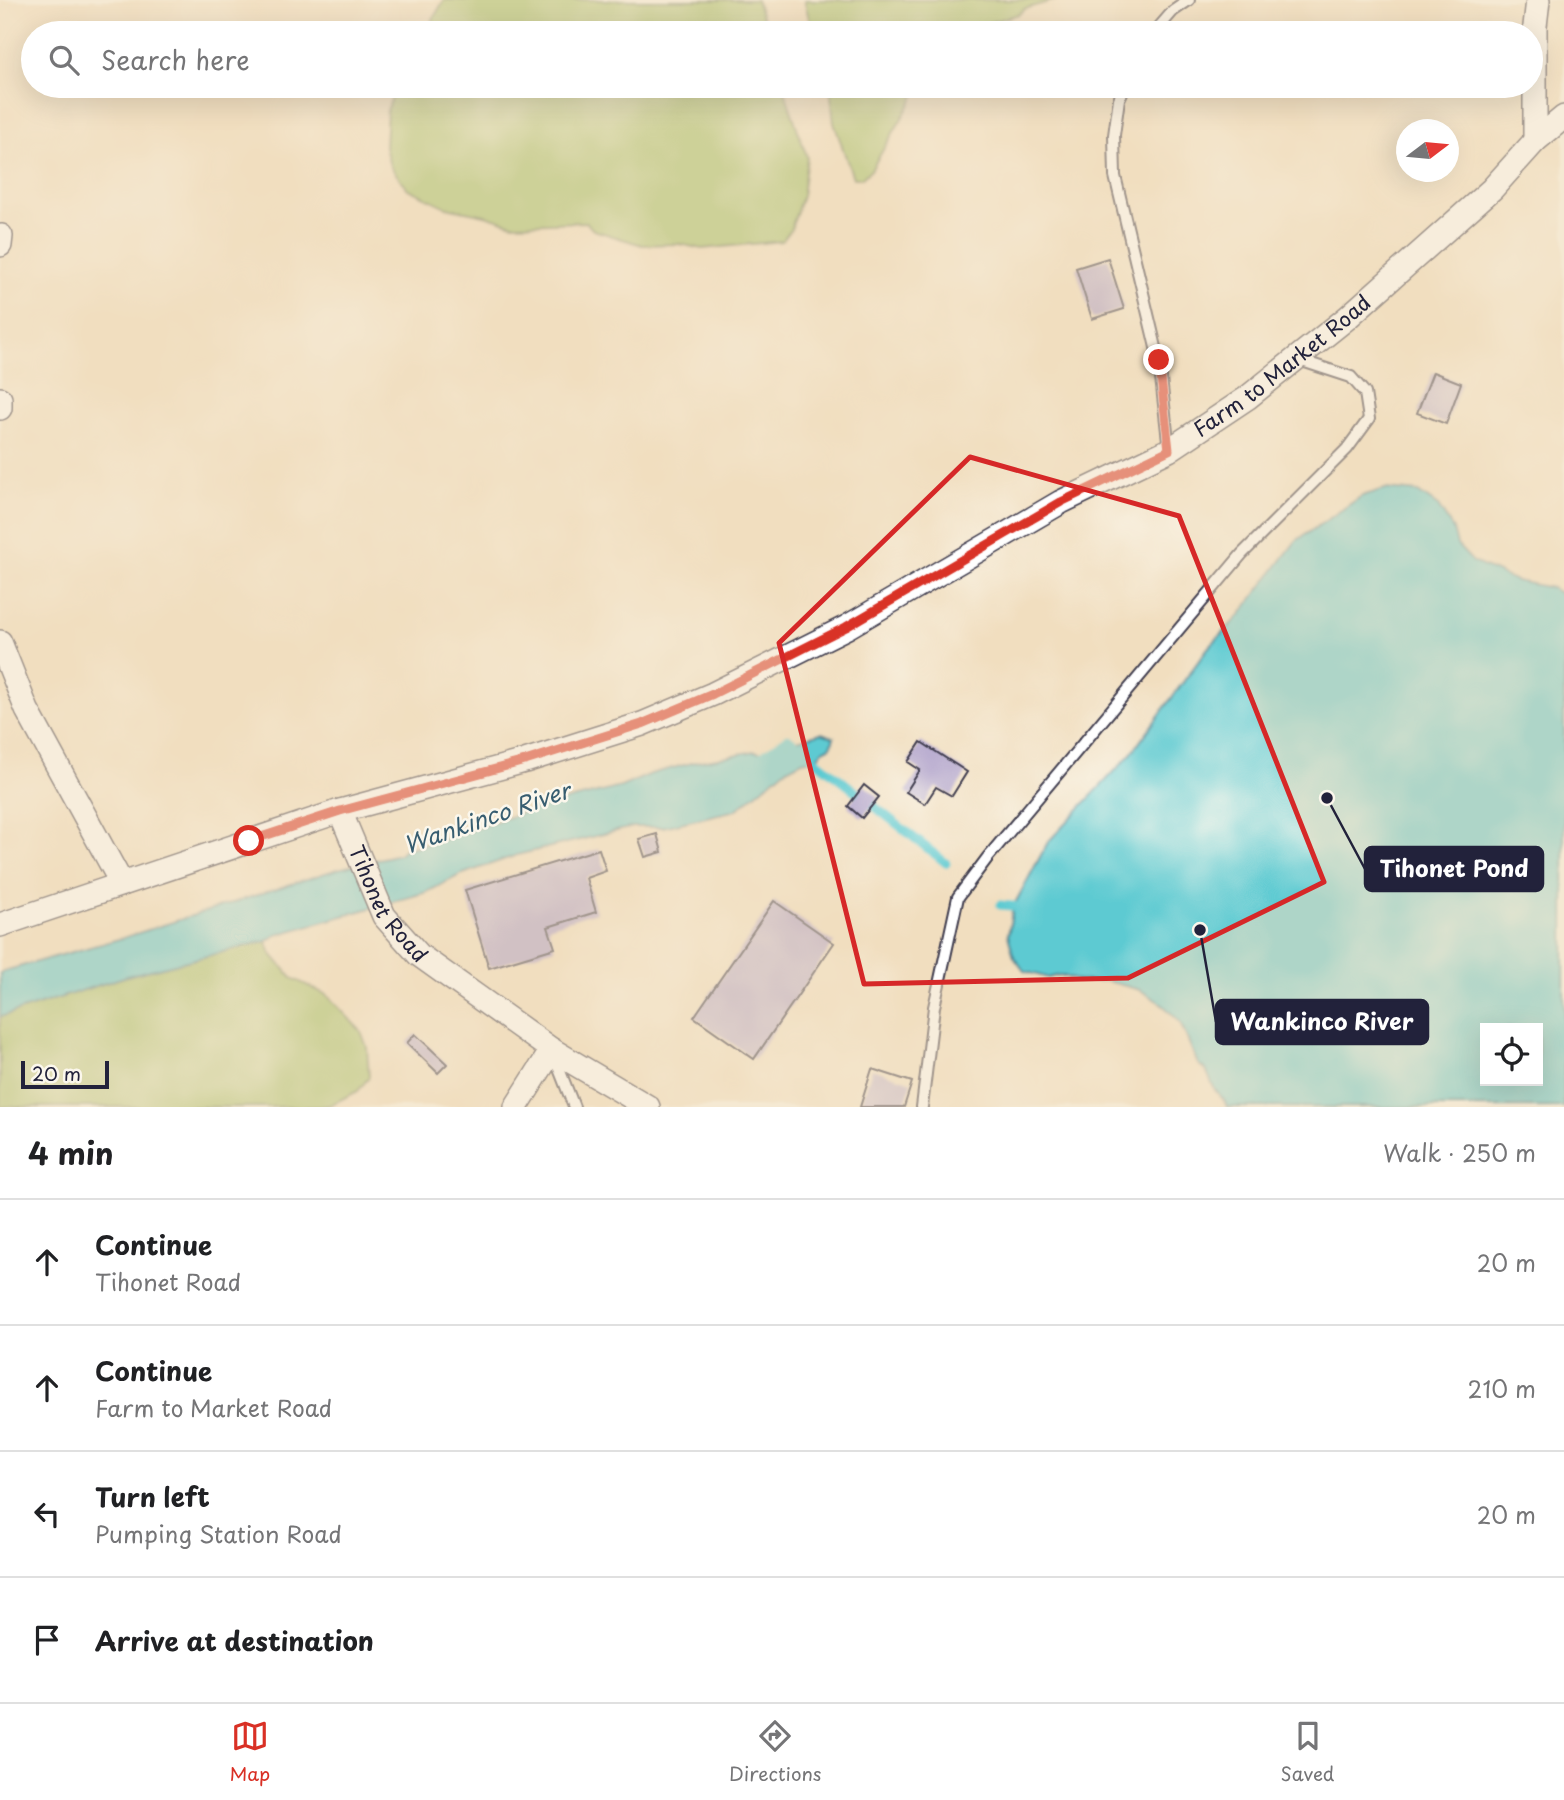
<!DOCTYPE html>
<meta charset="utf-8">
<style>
:root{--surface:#fff;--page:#f2f2f2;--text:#202124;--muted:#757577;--line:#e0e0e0;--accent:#d93025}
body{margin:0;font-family:"Playpen Sans",sans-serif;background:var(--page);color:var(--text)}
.controls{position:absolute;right:21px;bottom:21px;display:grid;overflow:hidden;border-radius:0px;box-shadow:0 7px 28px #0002}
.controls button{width:63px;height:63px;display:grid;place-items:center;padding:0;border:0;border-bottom:2px solid var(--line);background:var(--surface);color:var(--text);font:35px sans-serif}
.compass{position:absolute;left:1396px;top:119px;width:63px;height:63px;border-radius:50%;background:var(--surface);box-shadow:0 7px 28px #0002;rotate:74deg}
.scale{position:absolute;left:21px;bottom:18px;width:88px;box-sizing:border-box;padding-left:7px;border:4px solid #22223b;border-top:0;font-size:19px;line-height:24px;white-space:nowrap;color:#22223b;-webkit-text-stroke:5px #fbf7ec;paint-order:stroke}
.stop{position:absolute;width:21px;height:21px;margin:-16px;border:5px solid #d93025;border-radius:50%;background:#fff}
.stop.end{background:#d93025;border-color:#fff;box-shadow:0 2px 7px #0008}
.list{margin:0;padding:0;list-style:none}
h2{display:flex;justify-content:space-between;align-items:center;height:91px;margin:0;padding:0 28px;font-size:30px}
h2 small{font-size:23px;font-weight:400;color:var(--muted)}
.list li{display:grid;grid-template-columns:46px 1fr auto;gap:21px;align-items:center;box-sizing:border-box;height:126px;padding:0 28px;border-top:2px solid var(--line)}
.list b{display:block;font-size:26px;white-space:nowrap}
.list p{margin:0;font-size:23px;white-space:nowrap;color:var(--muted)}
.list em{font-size:23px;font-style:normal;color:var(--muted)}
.icon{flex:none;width:38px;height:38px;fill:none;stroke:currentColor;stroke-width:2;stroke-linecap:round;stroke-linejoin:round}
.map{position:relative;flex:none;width:1564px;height:1107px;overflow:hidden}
.search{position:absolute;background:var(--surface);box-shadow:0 7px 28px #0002;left:21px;right:21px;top:21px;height:77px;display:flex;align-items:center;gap:18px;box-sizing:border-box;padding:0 24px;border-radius:38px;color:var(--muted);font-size:26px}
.sheet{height:595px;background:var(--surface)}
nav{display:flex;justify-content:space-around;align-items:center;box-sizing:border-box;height:98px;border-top:2px solid var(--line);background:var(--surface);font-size:19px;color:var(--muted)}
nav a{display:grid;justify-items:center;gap:4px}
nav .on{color:var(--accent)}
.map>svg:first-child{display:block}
</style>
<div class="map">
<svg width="1564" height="1107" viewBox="0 0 1564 1107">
<rect width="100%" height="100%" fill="#fbf7ec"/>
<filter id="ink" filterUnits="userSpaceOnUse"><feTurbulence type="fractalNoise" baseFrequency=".0143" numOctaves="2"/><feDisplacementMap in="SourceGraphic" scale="14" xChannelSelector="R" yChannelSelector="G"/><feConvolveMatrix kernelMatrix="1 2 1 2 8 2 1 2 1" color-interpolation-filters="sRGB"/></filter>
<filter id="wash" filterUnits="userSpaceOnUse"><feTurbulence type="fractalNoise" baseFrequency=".00686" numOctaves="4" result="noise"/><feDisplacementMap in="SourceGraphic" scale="28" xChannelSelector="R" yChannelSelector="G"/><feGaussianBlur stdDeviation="1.57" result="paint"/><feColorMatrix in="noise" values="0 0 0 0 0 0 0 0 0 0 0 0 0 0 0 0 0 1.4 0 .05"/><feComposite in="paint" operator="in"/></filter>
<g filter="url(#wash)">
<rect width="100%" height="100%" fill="#f1debf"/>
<!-- green -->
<g fill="#a2c068" stroke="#627152" stroke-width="2">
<polygon points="444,0 756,0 768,33 425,33"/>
<polygon points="804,0 1056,0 1024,9 1019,14 974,27 963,33 813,33"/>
<polygon points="396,86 783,86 807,157 802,196 791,229 782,241 702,249 680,244 642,245 593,230 586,222 513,224 485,215 446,207 408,189 390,166 385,147 387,110"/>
<polygon points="830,86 921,86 871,170 862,178 853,178 834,123"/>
<polygon points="267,941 270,952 292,978 327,995 361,1031 367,1047 369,1077 358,1091 330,1105 318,1107 0,1107 0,1017 130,975"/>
</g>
<!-- water -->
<g fill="#5dcad2" stroke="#407686" stroke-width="2" fill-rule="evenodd">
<path d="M1385 489 1418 492 1438 506 1453 529 1457 545 1473 562 1516 581 1552 588 1564 596V1107H1227L1224 1100 1215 1090 1206 1070 1198 1064 1180 1022 1162 1004 1140 990 1107 981H1079L1060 975 1048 978 1024 971 1014 957 1008 935 1013 907 1048 842 1131 754 1208 648 1240 615 1296 541 1362 496ZM1485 1028H1538V1081H1485Z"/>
<polygon points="821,733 834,737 831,746 823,750 817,758 802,761 783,771 736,810 663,827 633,827 517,855 460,875 427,892 276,935 267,941 130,975 0,1017 0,973 4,971 126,937 338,869 399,854 404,849 439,841 533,809 621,787 651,774 695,762 755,751 763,753 773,750 776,746"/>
</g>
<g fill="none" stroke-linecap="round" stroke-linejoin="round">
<!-- stream -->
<g stroke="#5dcad2" stroke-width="9">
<polyline points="759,758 788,738 946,863"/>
<polyline points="1000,905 1023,907"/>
</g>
</g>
<g id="blocks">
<!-- building -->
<g fill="#ab9dca">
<polygon points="1108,258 1124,309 1092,319 1076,268"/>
<polygon points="1433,372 1461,383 1446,424 1417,413"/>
<polygon points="921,742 967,772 952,796 936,787 925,804 906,792 920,770 908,762"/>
<polygon points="864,785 879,797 862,818 848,806"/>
<polygon points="657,834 662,852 645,857 639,839"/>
<polygon points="599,849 606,871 586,878 596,912 548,927 555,948 489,968 465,890"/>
<polygon points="774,901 834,943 754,1059 694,1017"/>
<polygon points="415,1034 447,1064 438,1073 407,1043"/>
<polygon points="872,1069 912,1082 904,1107 860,1107"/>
</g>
</g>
</g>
<g filter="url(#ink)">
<use href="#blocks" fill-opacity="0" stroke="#413e4f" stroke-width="2"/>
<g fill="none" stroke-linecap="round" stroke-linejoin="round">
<!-- lane casing -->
<g stroke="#413e4f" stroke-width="14">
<g id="lane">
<polyline points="1154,33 1173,11 1189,0"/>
<polyline points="1125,86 1119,99 1114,135 1115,176 1159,360 1169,450"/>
<polyline points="554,1056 574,1107"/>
<polyline points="922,1107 934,1007 958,897 988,857 1242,554 1347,449 1369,419 1365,393 1351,377 1296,359"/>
</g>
</g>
<!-- street casing -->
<g stroke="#413e4f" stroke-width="26">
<g id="street">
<polyline points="1535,141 1535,26 1538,0"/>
<polyline points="0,245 1,236"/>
<polyline points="0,399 0,408"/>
<polyline points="0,642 27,710 122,884"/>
<path id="s1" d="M340 811 525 761 642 724 713 694 847 627 1061 502 1169 450 1247 398 1347 318 1492 189 1535 141 1564 117"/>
<path id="s2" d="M0 925 340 811 384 916 419 955 552 1050 648 1107"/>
<polyline points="516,1107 552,1050"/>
</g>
</g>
<!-- lane -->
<use href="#lane" stroke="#fff" stroke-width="10"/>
<!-- street -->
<use href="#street" stroke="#fff" stroke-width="23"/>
</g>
</g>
<g fill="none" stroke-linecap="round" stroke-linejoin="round" filter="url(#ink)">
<!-- route -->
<polyline stroke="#d93025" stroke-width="9" points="249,841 340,811 525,761 642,724 713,694 846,627 1061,502 1169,450 1159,360"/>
</g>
<!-- marked area -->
<path d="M0 0H1564V1107H0ZM970 457 1179 516 1324 882 1128 978 864 984 779 643Z" fill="#f1debf" fill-opacity=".55" fill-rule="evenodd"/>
<path fill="none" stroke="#d62828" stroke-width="5" stroke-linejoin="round" d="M970 457 1179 516 1324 882 1128 978 864 984 779 643Z"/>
<g text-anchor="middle" stroke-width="5" stroke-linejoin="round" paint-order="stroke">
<!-- street labels -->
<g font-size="21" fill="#22223b" stroke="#fbf7ec">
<text dy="7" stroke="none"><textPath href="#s1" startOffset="1050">Farm to Market Road</textPath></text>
<text dy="7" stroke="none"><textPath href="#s2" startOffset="464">Tihonet Road</textPath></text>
</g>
<!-- water labels -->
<g font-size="23" font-style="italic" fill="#375d70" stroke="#fbf7ec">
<text transform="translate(487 818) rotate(-19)" y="8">Wankinco River</text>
</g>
</g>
<!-- callouts -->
<path fill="none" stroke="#22223b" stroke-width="2.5" d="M1327 798L1365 869M1200 930L1216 1022"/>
<g fill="#22223b" stroke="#fbf7ec" stroke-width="2.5">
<circle cx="1327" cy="798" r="7"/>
<circle cx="1200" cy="930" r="7"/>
</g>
<g fill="#22223b" stroke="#22223b" stroke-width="2.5">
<rect x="1365" y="847" width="178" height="44" rx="7"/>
<rect x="1216" y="1000" width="212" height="44" rx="7"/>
</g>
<g font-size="23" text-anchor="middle" font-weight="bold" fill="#fff">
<text x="1454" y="877">Tihonet Pond</text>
<text x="1322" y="1030">Wankinco River</text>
</g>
</svg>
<div class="controls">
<button><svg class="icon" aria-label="locate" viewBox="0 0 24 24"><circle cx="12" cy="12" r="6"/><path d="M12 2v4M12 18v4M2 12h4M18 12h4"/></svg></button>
</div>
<svg class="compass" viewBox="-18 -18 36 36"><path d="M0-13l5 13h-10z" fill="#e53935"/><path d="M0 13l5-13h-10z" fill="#757577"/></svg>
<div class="scale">20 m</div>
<div class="stop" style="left:249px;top:841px"></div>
<div class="stop end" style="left:1159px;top:360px"></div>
<div class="search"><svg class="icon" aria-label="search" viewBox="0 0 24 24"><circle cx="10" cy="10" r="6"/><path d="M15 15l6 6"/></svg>Search here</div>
</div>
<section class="sheet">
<h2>4 min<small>Walk · 250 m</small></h2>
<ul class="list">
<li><svg class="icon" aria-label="ahead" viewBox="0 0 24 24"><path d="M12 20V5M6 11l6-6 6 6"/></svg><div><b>Continue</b><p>Tihonet Road</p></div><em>20 m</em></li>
<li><svg class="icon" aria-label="ahead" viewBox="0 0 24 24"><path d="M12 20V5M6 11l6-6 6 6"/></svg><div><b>Continue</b><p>Farm to Market Road</p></div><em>210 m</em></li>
<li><svg class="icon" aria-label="left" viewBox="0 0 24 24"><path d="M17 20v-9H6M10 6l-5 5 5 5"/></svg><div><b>Turn left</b><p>Pumping Station Road</p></div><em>20 m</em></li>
<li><svg class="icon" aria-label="arrive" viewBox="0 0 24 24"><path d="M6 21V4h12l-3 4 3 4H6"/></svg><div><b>Arrive at destination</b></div></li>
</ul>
</section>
<nav>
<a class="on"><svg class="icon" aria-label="map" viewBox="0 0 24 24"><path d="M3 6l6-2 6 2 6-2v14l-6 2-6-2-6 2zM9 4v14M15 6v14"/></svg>Map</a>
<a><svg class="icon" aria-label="directions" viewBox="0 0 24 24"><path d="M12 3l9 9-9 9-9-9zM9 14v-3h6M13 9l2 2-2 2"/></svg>Directions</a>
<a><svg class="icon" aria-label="saved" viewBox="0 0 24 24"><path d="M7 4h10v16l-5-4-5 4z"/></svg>Saved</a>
</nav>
